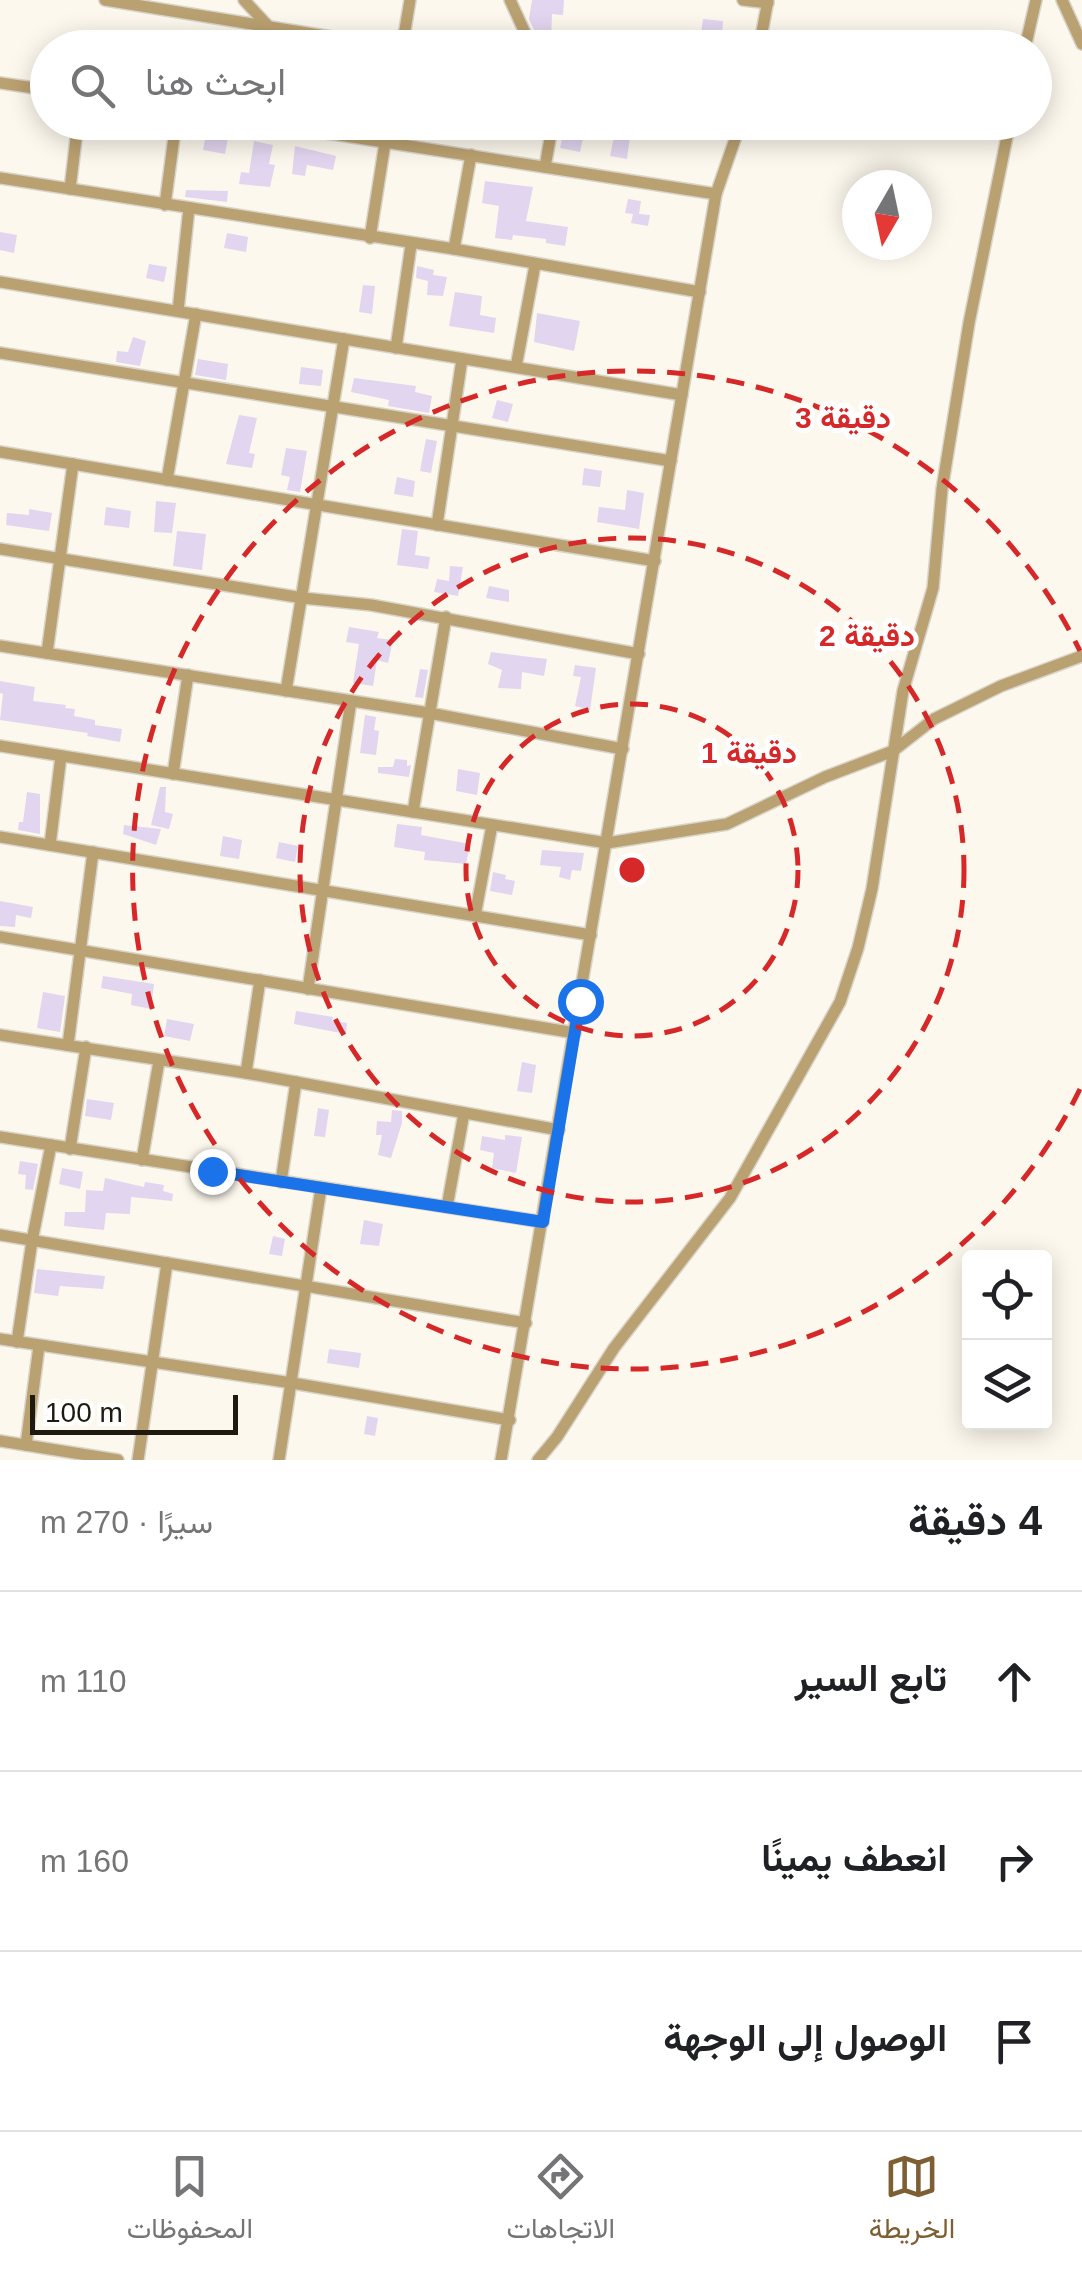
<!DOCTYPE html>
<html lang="ar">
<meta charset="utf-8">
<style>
:root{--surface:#fff;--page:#f6f6f6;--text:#202124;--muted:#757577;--line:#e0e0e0;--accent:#7d5f33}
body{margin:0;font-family:Arial,Vazirmatn,sans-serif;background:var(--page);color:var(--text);direction:rtl}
.controls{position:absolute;right:30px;bottom:30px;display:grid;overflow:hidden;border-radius:10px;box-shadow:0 5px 25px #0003}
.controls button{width:90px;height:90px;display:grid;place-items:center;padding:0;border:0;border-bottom:2px solid var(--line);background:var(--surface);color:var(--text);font:50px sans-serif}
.compass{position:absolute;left:842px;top:170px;width:90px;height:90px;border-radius:50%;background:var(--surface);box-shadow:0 5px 25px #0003;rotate:189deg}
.scale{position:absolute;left:30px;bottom:25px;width:208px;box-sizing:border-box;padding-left:10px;border:5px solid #1f1a10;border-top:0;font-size:28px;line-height:35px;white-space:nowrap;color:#1f1a10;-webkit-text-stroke:8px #fff;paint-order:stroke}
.stop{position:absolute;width:30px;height:30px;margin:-22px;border:8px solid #1a73e8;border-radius:50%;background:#fff}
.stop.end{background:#1a73e8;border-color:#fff;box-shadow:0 2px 10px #0008}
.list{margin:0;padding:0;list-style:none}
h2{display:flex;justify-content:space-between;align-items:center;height:130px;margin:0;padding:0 40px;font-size:42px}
h2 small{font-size:32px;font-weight:400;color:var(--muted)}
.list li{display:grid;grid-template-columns:65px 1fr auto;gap:30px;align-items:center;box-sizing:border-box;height:180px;padding:0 40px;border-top:2px solid var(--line)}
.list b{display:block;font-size:38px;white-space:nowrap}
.list em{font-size:32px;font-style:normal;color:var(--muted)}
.icon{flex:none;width:55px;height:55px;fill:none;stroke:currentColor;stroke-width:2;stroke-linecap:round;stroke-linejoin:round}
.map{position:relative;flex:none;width:1082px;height:1460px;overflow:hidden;direction:ltr}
.search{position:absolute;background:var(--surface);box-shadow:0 5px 25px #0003;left:30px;right:30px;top:30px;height:110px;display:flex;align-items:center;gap:25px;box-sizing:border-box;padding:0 35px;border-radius:55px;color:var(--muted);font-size:38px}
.sheet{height:670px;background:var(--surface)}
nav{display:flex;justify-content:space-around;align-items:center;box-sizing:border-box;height:140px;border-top:2px solid var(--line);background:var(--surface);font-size:28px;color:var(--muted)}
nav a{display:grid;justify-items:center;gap:5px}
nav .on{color:var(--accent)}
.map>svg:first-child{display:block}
</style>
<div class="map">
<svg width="1082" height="1460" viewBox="0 0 1082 1460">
<rect width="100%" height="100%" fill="#fdf8ed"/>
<!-- building -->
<g fill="#e2d5f0">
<polygon points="532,0 564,0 563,15 552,14 551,40 541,40 540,43 529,19"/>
<polygon points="703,19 723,21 722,38 701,35"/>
<polygon points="577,34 608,38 609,34 625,36 624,48 576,46"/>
<polygon points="492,122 526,122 523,138 490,133"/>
<polygon points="617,122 632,122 627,159 610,156"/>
<polygon points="564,130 584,134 580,152 560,148"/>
<polygon points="206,134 228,138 225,154 203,150"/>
<polygon points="254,141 273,145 269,164 275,165 270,187 239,184 241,172 249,173"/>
<polygon points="295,146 336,156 333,170 307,165 305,176 292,174"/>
<polygon points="485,181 533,187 526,221 568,227 565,246 546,243 546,239 513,235 512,240 495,238 499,206 482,203"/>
<polygon points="186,190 228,191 227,202 185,197"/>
<polygon points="628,199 641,201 639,214 650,215 648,226 631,223 633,214 625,213"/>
<polygon points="0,232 17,235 14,253 0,250"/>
<polygon points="227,233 248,237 246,252 224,248"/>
<polygon points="149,264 167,267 164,282 146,278"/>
<polygon points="417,266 434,270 433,275 447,277 443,296 427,295 428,281 416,278"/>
<polygon points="363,285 375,286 372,314 359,312"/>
<polygon points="455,292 482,296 480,315 496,318 494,333 449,326"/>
<polygon points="537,313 580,321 574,351 534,342"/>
<polygon points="133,337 146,341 140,366 116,362 117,351 128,352"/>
<polygon points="198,359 228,364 226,380 195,375"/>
<polygon points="301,367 323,370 321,386 299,384"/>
<polygon points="354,378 416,386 415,392 432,396 429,413 388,406 389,400 351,392"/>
<polygon points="497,400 513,404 508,422 492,418"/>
<polygon points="239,415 257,418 249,453 255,454 252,468 226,464"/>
<polygon points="426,439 437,441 431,473 420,471"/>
<polygon points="286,448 307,451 300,492 287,490 290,477 281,475"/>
<polygon points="584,468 602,471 600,487 582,485"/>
<polygon points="397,477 415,481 413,497 394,494"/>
<polygon points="627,490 644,493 639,529 597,522 599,507 625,510"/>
<polygon points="156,501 176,503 172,533 154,532"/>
<polygon points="106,507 131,511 129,528 104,525"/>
<polygon points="29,509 52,513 49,531 6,525 7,513 29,515"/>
<polygon points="402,529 418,531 415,555 430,557 428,569 397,565"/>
<polygon points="177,531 206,534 202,570 173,566"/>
<polygon points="450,566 463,567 458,596 434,592 437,579 449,581"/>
<polygon points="489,586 509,590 509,602 486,598"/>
<polygon points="349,627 379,632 377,638 393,640 388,663 377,660 373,686 353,683 359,644 346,642"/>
<polygon points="491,652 547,659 544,676 522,672 521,689 498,688 502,670 488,664"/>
<polygon points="575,665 596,668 590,710 575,706 581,677 573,676"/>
<polygon points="420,669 428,670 423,698 415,697"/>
<polygon points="0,681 35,687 33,701 66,705 65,708 75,709 74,716 95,720 95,725 122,729 120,742 87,736 88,733 0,720 3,694 0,693"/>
<polygon points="365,715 376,717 374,730 379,731 376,755 360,753"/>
<polygon points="395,759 407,760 407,766 411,765 409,777 378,773 378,767 393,767"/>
<polygon points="458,769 480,773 477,795 456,791"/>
<polygon points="160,787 166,787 165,812 173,814 169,829 151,825"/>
<polygon points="27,792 40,794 40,834 18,830 19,822 23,822"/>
<polygon points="397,824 422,827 421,835 470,844 466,864 424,860 425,852 394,847"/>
<polygon points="124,825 161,829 156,845 123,834"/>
<polygon points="223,836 242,840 239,859 220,856"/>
<polygon points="279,842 298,846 295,862 276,858"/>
<polygon points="542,850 584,853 581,871 572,870 570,880 559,877 561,867 540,865"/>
<polygon points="493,872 506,875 505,879 515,881 512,895 490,891"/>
<polygon points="0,901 33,907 31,918 16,915 15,927 0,926"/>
<polygon points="103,976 154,984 151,1009 131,1005 132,994 101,988"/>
<polygon points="43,992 65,996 60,1032 37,1028"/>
<polygon points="296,1011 333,1017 332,1021 347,1023 346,1034 294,1024"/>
<polygon points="167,1019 194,1024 190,1041 164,1036"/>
<polygon points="522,1062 536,1065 532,1093 517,1091"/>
<polygon points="87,1099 114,1103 111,1120 85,1116"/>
<polygon points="318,1108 329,1110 325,1137 314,1136"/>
<polygon points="392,1110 402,1111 402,1123 391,1158 378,1155 382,1135 376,1135 377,1121 391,1122"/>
<polygon points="505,1135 522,1137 516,1173 492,1168 494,1153 480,1150 482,1136 505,1140"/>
<polygon points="20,1161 38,1164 33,1190 25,1189 26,1175 18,1174"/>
<polygon points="62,1168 83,1172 80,1189 59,1184"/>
<polygon points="105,1178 144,1187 145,1182 164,1185 163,1191 173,1194 172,1201 131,1197 130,1214 106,1213 104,1230 64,1226 65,1212 85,1212 86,1190 103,1191"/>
<polygon points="364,1220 383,1224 379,1246 360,1244"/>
<polygon points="273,1236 285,1239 282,1256 269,1254"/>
<polygon points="37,1269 105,1276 103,1289 60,1286 58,1296 34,1293"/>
<polygon points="329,1349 361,1353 359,1368 327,1363"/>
<polygon points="367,1416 378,1418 375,1436 364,1434"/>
</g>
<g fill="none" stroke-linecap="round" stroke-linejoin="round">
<!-- street casing -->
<g stroke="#d9d4ca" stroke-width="14">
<g id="street">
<polyline points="105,0 400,48"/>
<polyline points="244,0 268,26"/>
<polyline points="510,0 532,48"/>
<polyline points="743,0 768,3"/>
<polyline points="1062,0 1082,44"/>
<polyline points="402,48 410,0"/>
<polyline points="759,48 768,0"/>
<polyline points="1025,48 1036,0"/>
<polyline points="0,83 48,90"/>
<polyline points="256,122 716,194"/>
<polyline points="545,167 553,122"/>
<polyline points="0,178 454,249 700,292"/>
<polyline points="70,189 78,122"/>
<polyline points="165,205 176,122"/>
<polyline points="370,238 385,143"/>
<polyline points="454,249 471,155"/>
<polyline points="0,282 682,395"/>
<polyline points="178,311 189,208"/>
<polyline points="396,348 411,245"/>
<polyline points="0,353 671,461"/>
<polyline points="516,367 535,265"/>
<polyline points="0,452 655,561"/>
<polyline points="167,480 196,314"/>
<polyline points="437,525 462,359"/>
<polyline points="0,549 303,598 371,605 639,654"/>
<polyline points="0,646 429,713 623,749"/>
<polyline points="47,653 73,464"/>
<polyline points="286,691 344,339"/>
<polyline points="0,746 607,843 727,824 825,777 893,751 934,719 1001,686 1082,656"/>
<polyline points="173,774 188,675"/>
<polyline points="413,812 446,617"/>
<polyline points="0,837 591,935"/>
<polyline points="50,845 61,756"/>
<polyline points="475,916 492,825"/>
<polyline points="0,937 575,1033"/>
<polyline points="308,989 351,701"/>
<polyline points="0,1035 246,1073 559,1130"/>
<polyline points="68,1045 93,852"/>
<polyline points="246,1073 260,980"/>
<polyline points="0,1137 543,1222"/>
<polyline points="70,1149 86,1047"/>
<polyline points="142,1160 159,1061"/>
<polyline points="281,1182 296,1082"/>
<polyline points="447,1207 464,1113"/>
<polyline points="0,1235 526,1323"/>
<polyline points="0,1339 292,1383 510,1420"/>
<polyline points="17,1342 32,1241 51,1145"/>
<polyline points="0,1441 118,1460"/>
<polyline points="26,1445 39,1346"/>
<polyline points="138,1460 167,1263"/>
<polyline points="279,1460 321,1188"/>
<polyline points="501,1460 716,194 741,122"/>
<polyline points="538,1460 557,1437 614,1348 730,1198 840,1002 858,948 872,889 903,691 933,588 942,489 969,323 1010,122"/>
</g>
</g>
<!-- street -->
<use href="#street" stroke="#baa171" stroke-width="11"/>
</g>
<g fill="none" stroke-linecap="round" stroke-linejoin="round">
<!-- route -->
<polyline stroke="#1a73e8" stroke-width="12" points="212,1171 543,1222 580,1001"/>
</g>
<!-- distance rings -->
<g fill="none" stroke="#d62828" stroke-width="5" stroke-dasharray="18 12">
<circle cx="632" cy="870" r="166"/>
<circle cx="632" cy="870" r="332"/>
<path d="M1080 1089A499 499 0 1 1 1080 651"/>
</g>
<circle cx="632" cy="870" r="15" fill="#d62828" stroke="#fff" stroke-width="5"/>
<g font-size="30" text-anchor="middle" font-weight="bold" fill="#d62828" stroke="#fff" stroke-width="10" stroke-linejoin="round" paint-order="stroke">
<text x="843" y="428">3 دقيقة</text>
<text x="867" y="646">2 دقيقة</text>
<text x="749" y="763">1 دقيقة</text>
</g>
</svg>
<div class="controls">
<button><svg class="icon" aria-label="locate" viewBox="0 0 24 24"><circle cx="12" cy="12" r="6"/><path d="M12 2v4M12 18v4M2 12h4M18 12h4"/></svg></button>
<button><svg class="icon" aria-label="layers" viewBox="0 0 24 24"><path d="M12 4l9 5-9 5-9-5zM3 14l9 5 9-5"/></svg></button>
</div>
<svg class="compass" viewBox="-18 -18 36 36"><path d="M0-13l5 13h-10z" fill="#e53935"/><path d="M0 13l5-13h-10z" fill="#757577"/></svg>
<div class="scale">100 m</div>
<div class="stop" style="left:580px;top:1001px"></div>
<div class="stop end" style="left:212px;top:1171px"></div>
<div class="search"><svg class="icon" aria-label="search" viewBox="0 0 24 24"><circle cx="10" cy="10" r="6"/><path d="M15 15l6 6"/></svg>ابحث هنا</div>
</div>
<section class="sheet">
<h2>4 دقيقة<small>سيرًا · 270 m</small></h2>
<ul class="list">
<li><svg class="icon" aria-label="ahead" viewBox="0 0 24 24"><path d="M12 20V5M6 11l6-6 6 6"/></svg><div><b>تابع السير</b></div><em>110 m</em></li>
<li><svg class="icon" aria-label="right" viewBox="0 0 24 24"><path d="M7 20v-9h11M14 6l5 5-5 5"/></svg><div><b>انعطف يمينًا</b></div><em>160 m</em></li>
<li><svg class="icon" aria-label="arrive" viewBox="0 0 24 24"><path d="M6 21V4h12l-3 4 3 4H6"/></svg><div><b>الوصول إلى الوجهة</b></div></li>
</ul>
</section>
<nav>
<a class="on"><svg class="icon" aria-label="map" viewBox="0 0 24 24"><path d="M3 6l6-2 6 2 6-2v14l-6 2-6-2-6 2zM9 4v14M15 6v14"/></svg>الخريطة</a>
<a><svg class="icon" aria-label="directions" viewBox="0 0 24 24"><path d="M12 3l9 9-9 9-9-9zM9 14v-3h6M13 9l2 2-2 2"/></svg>الاتجاهات</a>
<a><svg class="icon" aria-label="saved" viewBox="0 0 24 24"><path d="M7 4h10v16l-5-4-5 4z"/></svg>المحفوظات</a>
</nav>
